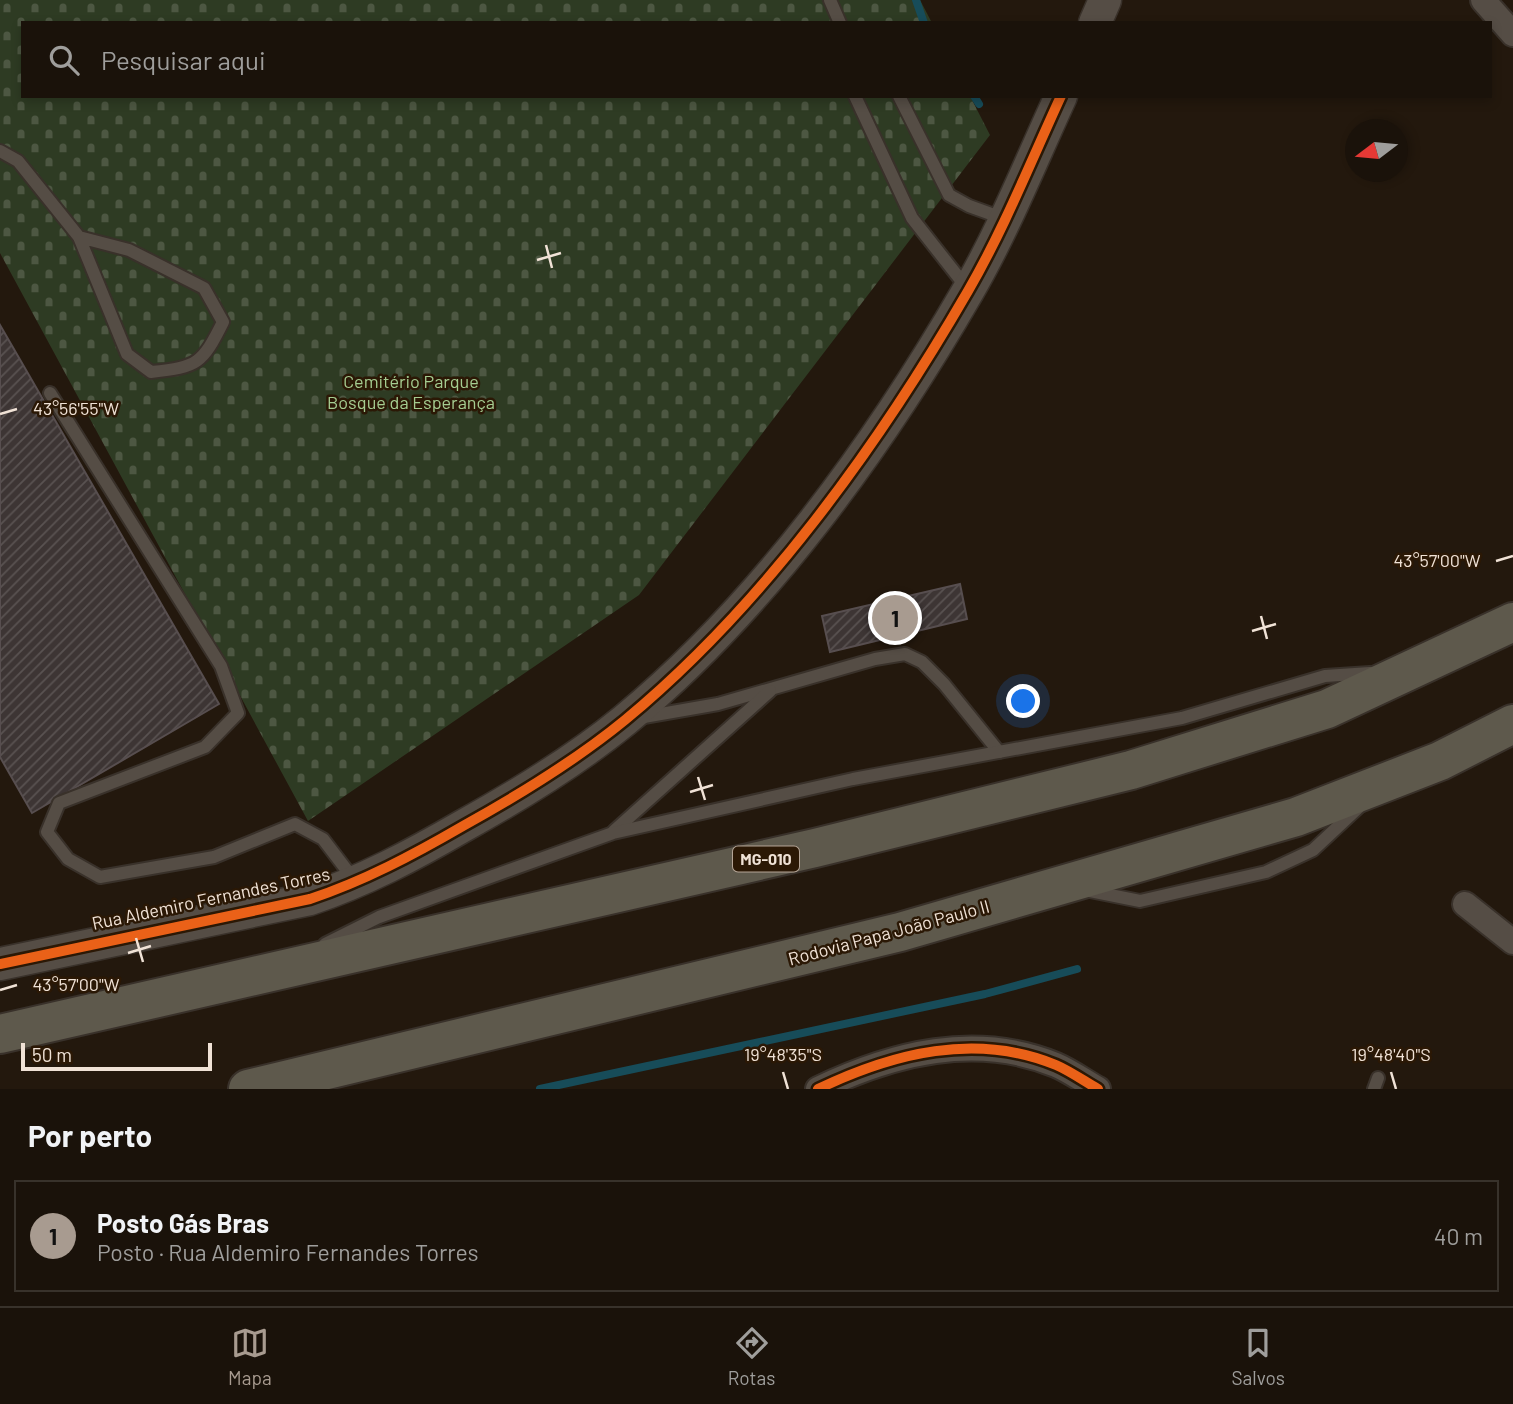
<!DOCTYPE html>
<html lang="pt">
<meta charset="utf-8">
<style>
:root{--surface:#1a120a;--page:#231b13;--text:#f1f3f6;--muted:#9f9e9c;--line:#38322b;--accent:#a89b90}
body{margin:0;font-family:Barlow,sans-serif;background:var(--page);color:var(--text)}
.compass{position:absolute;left:1345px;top:119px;width:63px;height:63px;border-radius:50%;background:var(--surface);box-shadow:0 4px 10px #0003;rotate:254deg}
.scale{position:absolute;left:21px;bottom:18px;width:191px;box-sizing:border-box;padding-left:7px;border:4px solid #f0e2d6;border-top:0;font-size:19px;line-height:24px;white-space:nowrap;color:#f0e2d6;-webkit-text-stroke:5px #2b1805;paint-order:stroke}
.you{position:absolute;left:1024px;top:702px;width:24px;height:24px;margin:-18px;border:5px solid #fff;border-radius:50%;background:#1a73e8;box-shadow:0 0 0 10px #1a73e833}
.badge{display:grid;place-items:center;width:46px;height:46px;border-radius:50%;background:var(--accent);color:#111;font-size:23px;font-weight:700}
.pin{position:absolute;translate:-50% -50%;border:4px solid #fff;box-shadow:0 2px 7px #0006}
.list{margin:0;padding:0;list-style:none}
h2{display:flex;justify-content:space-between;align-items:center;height:91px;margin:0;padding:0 28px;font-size:30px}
h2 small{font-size:23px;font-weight:400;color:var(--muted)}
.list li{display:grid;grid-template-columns:46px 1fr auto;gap:21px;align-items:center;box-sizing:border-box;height:112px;margin:0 14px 14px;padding:0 14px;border:2px solid var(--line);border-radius:0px}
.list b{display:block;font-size:26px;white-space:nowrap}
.list p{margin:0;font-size:23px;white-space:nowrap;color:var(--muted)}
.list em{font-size:23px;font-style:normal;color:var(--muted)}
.icon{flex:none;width:38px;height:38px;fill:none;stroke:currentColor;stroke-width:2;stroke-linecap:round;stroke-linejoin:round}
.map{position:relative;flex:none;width:1513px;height:1089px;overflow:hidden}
.search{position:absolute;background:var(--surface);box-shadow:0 4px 10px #0003;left:21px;right:21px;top:21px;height:77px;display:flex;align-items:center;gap:18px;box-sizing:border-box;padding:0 24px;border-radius:0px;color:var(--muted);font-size:26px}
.sheet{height:217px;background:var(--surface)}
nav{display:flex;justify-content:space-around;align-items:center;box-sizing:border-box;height:98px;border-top:2px solid var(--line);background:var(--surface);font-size:19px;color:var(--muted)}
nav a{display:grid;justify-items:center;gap:4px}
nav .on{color:var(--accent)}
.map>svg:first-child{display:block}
</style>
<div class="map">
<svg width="1513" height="1089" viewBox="0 0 1513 1089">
<defs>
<pattern id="cemetery-stones" width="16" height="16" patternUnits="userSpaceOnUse" patternTransform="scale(1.75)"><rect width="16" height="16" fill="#2e3b23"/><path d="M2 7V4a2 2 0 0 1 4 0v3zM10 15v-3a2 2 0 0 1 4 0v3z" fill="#4d5742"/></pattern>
<pattern id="building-hatch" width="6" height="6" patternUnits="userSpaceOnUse" patternTransform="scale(1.75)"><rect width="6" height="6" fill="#3d3534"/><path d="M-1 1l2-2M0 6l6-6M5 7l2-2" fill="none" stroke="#595251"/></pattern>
</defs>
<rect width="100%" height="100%" fill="#23180d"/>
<!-- cemetery -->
<polygon fill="url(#cemetery-stones)" points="0,0 920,0 932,23 23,23 23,96 970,96 990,135 639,595 308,821 0,253"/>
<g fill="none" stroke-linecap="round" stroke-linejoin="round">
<!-- stream -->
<g stroke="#174c59" stroke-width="8">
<polyline points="916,0 924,23"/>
<polyline points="974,96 979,104"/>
<polyline points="540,1089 985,994 1077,969"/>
</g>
</g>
<!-- building -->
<g fill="url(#building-hatch)" stroke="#574e4f" stroke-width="2">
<polygon points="0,325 219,704 32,813 0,757"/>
<polygon points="960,584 967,619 830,652 822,616"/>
</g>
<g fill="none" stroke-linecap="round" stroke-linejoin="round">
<!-- service casing -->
<g stroke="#39312a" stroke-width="16">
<g id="service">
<polyline points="830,0 840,23"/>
<polyline points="855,96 912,218 967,288"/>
<polyline points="899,96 949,195 969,206 1005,219"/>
<path d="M0 151 18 161 79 237 127 354 151 372C198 367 202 364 223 322L204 288 129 250 79 237"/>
<polyline points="50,393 221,666 238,713 205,747 59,803 47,832 68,859 100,877 214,857 295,824 323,839 355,881"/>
<polyline points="638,718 718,704 875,659 905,654 922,662 944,684 999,752"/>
<polyline points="614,831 770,691"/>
<polyline points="1085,890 1140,901 1266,872 1313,850 1359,807"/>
<polyline points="325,944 379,917 613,833 853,779 1182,718 1325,676 1370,673"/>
<polyline points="1374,1089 1378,1078"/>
</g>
</g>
<!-- minor casing -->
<g stroke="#39312a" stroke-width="28">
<g id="minor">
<polyline points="1483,0 1513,34"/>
<polyline points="1465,904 1513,942"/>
<path d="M818 1089C893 1053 976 1032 1056 1065 1070 1071 1084 1081 1098 1089"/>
</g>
</g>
<!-- tertiary casing -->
<g stroke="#39312a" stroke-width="35">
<g id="tertiary">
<polyline points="1095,23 1105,0"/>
<path d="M0 964 310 899C364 881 413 855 463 826 519 795 575 761 625 720 763 606 879 445 968 291 1004 229 1031 161 1061 96"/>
</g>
</g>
<!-- motorway casing -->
<g stroke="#39312a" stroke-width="42">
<g id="motorway">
<polyline points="0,1034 815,848 1131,770 1327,709 1513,622"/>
<polyline points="248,1089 900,932 1296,817 1440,761 1513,724"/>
</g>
</g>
<!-- service -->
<use href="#service" stroke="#554d45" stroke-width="12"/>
<!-- minor -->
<use href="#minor" stroke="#554d45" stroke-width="24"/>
<!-- tertiary -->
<use href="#tertiary" stroke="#554d45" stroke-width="32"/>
<!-- motorway -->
<use href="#motorway" stroke="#5e594c" stroke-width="38"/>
<!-- cycleway casing -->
<g stroke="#2b1805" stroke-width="15">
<g id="cycleway">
<path d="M0 964 310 899C364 881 413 855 463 826 519 795 575 761 625 720 763 606 879 445 968 291 1004 229 1031 161 1061 96"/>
<path d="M818 1089C893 1053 976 1032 1056 1065 1070 1071 1084 1081 1098 1089"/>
</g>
</g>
<!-- cycleway -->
<use href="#cycleway" stroke="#ea6118" stroke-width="10"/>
</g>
<!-- ticks -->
<path fill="none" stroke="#f0e2d6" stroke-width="2.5" d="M546 245 552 268M537 260 561 253M0 414 17 409M1496 561 1513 556M1261 616 1267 639M1252 631 1276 624M698 777 705 800M690 792 713 785M136 938 143 962M128 953 151 946M0 990 17 985M783 1072 788 1089M1391 1072 1396 1089"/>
<g text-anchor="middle" stroke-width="5" stroke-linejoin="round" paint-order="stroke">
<!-- shield labels -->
<rect fill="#2b1805" stroke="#b5a597" stroke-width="2" x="733" y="846.5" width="66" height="25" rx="5"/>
<g font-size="16" font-weight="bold" fill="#f0e2d6">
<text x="766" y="865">MG-010</text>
</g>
<!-- park labels -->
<g font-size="18" fill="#a5cd91" stroke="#2b1805">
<text x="411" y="388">Cemitério Parque<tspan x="411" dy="21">Bosque da Esperança</tspan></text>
</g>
<!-- street labels -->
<g font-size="18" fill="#f0e2d6" stroke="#2b1805">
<text transform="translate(211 899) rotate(-12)" y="6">Rua Aldemiro Fernandes Torres</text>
<text transform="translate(889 933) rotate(-15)" y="6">Rodovia Papa João Paulo II</text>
</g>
</g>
<g font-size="18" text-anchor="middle" fill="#f0e2d6" stroke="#2b1805" stroke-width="5" stroke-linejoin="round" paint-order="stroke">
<text x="76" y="415">43°56'55"W</text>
<text x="1437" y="567">43°57'00"W</text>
<text x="76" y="991">43°57'00"W</text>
<text x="783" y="1061">19°48'35"S</text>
<text x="1391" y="1061">19°48'40"S</text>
</g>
</svg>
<svg class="compass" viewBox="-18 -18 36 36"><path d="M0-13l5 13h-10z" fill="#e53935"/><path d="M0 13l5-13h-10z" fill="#9f9e9c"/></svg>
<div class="scale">50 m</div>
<div class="you"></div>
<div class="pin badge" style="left:895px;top:618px">1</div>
<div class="search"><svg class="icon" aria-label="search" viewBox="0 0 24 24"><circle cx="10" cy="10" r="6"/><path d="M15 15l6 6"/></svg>Pesquisar aqui</div>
</div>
<section class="sheet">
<h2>Por perto<small></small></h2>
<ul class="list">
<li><span class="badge">1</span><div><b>Posto Gás Bras</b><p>Posto · Rua Aldemiro Fernandes Torres</p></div><em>40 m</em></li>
</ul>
</section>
<nav>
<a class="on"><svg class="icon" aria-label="map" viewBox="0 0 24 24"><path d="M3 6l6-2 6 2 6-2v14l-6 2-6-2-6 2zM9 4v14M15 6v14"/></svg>Mapa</a>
<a><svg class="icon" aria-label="directions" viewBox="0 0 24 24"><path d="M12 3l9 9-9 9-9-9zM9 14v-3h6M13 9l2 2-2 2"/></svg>Rotas</a>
<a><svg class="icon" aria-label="saved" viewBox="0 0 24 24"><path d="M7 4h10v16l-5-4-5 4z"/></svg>Salvos</a>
</nav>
